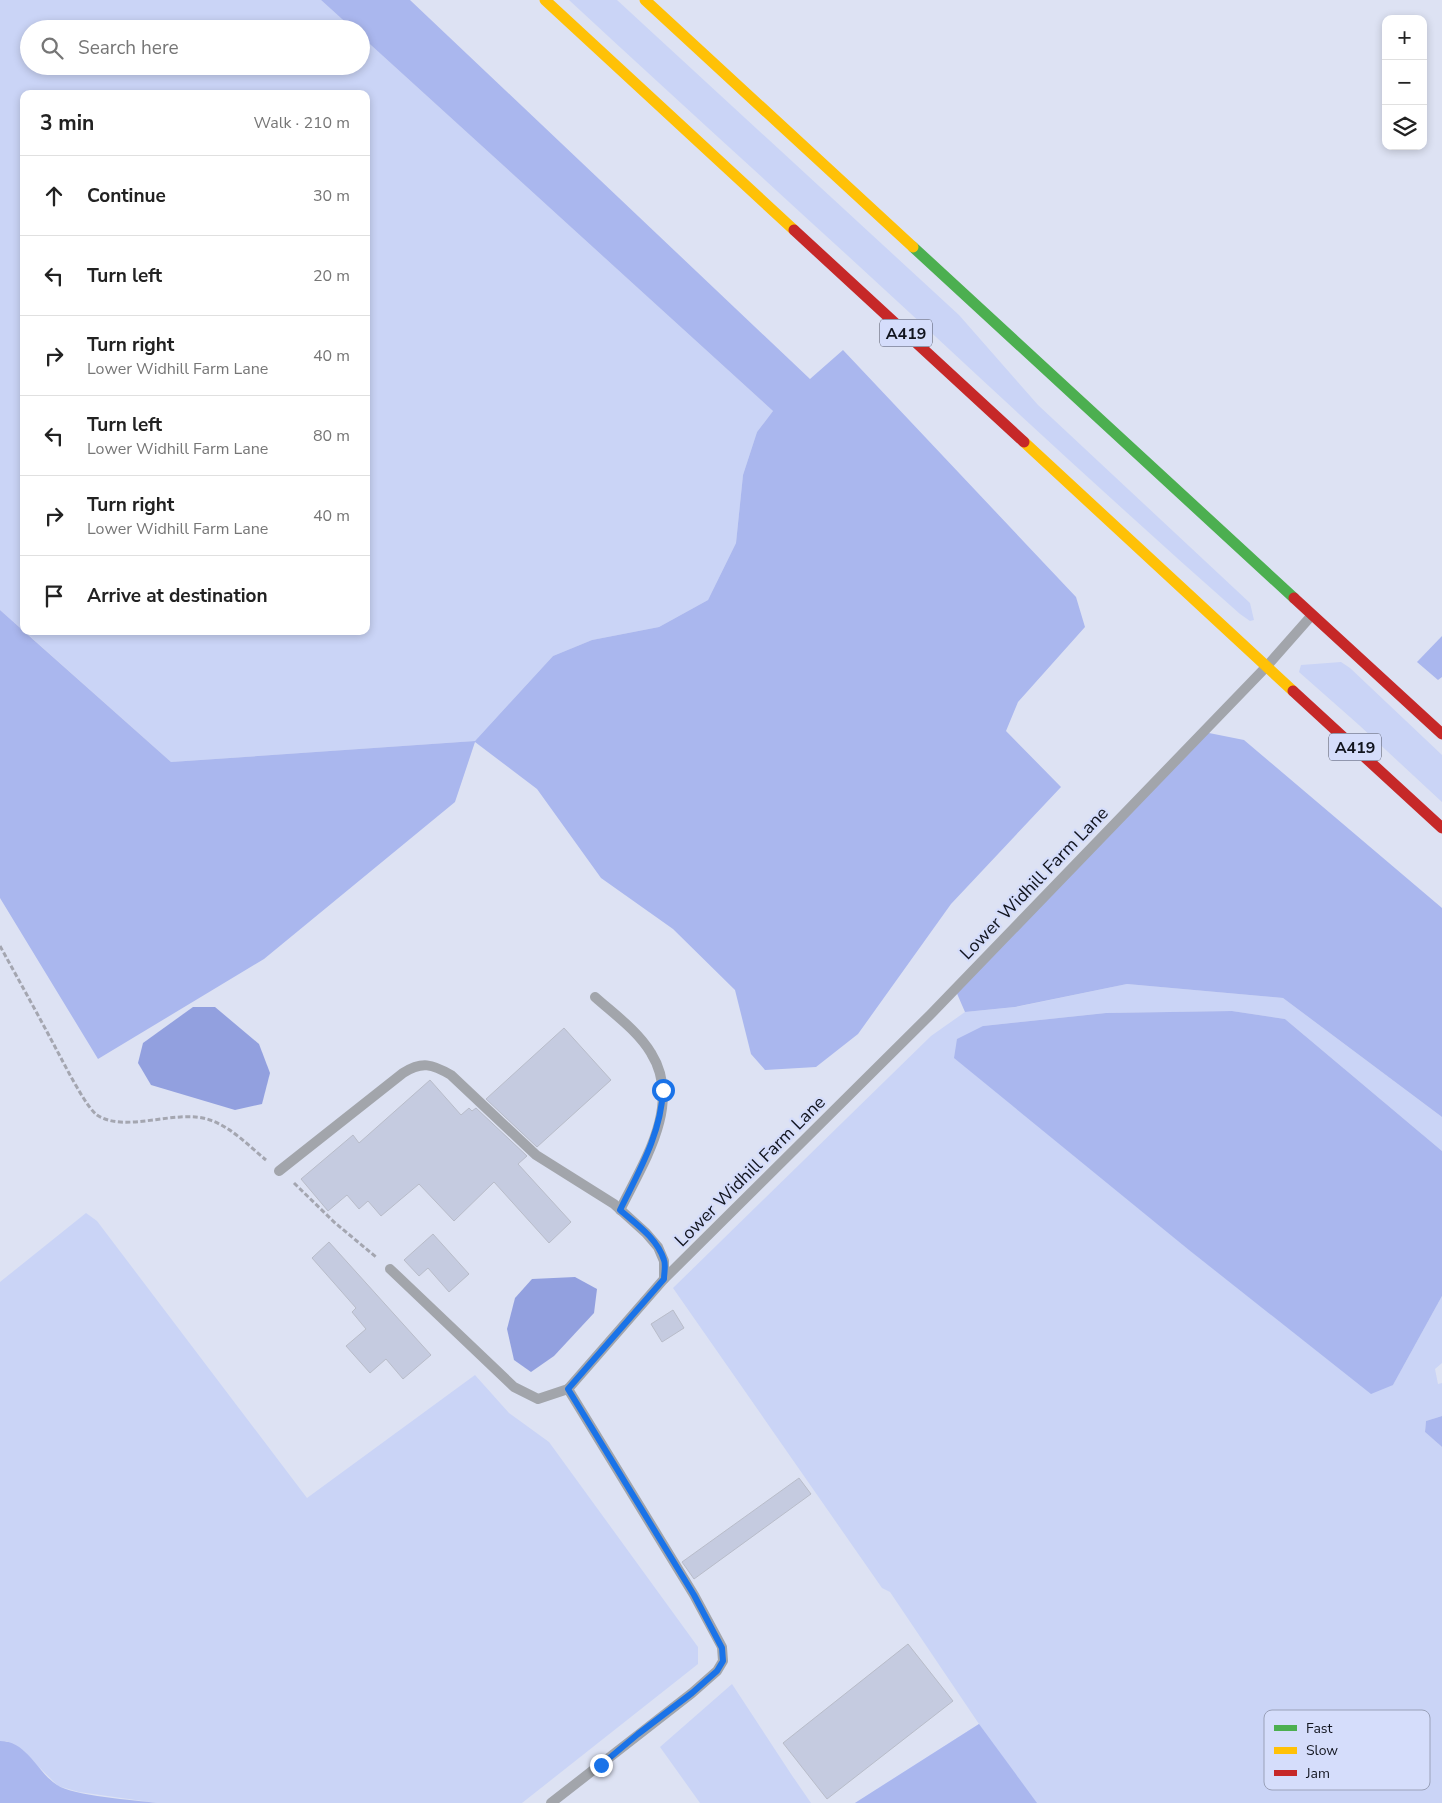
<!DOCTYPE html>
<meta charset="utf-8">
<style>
:root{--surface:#fff;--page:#f6f6f6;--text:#222;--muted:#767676;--line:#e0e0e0}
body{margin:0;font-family:"Nunito Sans",sans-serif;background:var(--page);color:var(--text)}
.controls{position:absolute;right:15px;top:15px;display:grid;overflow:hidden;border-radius:10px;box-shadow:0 2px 8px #0003}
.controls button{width:45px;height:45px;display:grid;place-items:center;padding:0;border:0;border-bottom:1px solid var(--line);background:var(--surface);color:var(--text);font:25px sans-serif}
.stop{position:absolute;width:15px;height:15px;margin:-11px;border:4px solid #1a73e8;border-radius:50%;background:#fff}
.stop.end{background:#1a73e8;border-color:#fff;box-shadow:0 1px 5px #0008}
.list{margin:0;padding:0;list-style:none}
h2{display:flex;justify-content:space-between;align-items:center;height:65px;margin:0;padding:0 20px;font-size:21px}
h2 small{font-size:16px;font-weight:400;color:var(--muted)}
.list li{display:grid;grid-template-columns:32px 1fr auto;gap:15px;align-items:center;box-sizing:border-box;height:80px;padding:0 20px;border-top:1px solid var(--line)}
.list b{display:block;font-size:19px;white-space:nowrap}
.list p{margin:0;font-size:16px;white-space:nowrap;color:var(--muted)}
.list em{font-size:16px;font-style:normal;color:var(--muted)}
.icon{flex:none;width:28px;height:28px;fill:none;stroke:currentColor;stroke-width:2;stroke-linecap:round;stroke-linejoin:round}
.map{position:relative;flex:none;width:1442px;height:1803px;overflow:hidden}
.search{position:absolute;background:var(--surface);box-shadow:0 2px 8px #0003;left:20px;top:20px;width:350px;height:55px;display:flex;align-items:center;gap:12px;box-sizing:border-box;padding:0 18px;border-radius:28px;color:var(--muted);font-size:19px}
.panel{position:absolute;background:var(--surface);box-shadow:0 2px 8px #0003;left:20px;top:90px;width:350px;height:545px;border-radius:10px}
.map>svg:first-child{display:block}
</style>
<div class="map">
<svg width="1442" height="1803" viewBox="0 0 1442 1803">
<rect width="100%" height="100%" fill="#dde2f3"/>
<!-- green -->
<g fill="#cad4f6">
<polygon points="0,0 321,0 353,29 29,29 29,66 361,66 361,36 773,411 757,432 743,475 736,543 708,600 659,627 592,640 553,656 475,741 171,762 24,631 366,631 366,94 24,94 24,631 0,610"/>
<path d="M569 0H617L959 315 1038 405 1250 603 1254 620 1250 621 1240 614C1137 523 1036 430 936 337 814 224 691 113 569 0Z"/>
<polygon points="1341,662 1350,668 1442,755 1442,802 1359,725 1299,672 1301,665"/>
<polygon points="1127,984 1283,998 1442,1117 1442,1151 1285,1019 1232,1011 1106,1013 983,1026 1393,1385 1442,1296 1442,1363 1435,1369 1438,1384 1442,1383 1442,1416 1426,1421 1425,1432 1442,1447 1442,1803 855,1803 979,1724 890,1592 882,1588 673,1288 931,1036 965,1012 1016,1007"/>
<polygon points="86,1213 97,1221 307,1498 475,1375 509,1413 549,1442 698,1647 698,1664 522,1803 157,1803 79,1792 58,1786 41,1769 7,1741 0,1741 0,1282"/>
<polygon points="732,1684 791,1774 811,1803 700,1803 660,1747"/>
</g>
<!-- forest -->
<g fill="#aab7ee">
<polygon points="321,0 410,0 810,379 843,350 1076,597 1085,627 1018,702 1006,731 1061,787 951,904 858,1034 816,1067 765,1070 751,1054 735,990 673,929 601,878 537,789 475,742 455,802 264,959 98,1059 0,898 0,610 171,762 475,741 553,656 592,640 659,627 708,600 736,543 743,475 757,432 773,411 361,36 361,29 353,29"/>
<polygon points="1442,636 1442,677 1438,680 1417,662"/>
<polygon points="1204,732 1244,740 1442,908 1442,1117 1283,998 1127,984 1015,1007 965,1012 955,989"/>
<polygon points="1232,1011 1285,1019 1442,1151 1442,1296 1393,1385 1371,1394 1189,1250 954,1058 957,1039 983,1026 1106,1013"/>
<polygon points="1442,1416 1442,1447 1425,1432 1426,1421"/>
<polygon points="979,1724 1037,1803 855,1803"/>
<path d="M0 1741C27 1741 37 1772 57 1785 73 1796 135 1800 157 1803H0Z"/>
</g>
<!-- water -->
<g fill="#92a0df">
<polygon points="193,1007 215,1007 259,1044 270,1073 262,1104 235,1110 151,1085 138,1063 143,1043"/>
<polygon points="575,1277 597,1289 594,1313 554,1356 531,1372 514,1360 507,1329 515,1298 532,1279"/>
</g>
<!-- building -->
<g fill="#c5cbe0" stroke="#b8bcc9">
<polygon points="564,1028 611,1080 537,1147 486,1099"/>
<polygon points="430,1080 461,1115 469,1108 472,1111 476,1108 527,1156 518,1164 571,1222 549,1243 494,1182 454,1221 419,1184 381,1216 368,1201 359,1209 347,1195 328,1211 301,1179 353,1135 359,1143"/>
<polygon points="433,1234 469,1274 449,1292 428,1268 419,1276 404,1260"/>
<polygon points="329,1242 431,1355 403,1379 386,1359 370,1373 346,1346 366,1329 352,1312 356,1308 312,1258"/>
<polygon points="673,1310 684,1328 662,1342 651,1324"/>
<polygon points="799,1478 811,1494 694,1579 682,1562"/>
<polygon points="908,1644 953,1701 827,1799 783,1743"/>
</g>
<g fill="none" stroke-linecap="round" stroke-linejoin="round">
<!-- path -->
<g stroke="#a4a6b0" stroke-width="3" stroke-dasharray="5 2.5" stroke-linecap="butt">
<path d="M0 946C21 984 42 1022 62 1060 69 1073 87 1108 97 1115 125 1134 178 1108 210 1120 231 1127 249 1146 266 1160"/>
<polyline points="294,1183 334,1222 376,1257"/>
</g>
<!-- lane -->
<g stroke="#a2a5ab" stroke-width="10">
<path d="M595 997C614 1014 638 1031 651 1053 683 1104 643 1163 620 1210"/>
<path d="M279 1171 403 1073C422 1061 432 1064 451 1075L536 1155 614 1204 646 1233 658 1247 664 1261V1279"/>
<polyline points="390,1269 514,1387 538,1399 568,1389"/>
<polyline points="568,1389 664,1279 930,1015 1267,666 1312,615"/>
<polyline points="551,1803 692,1693 717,1671 723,1661 722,1647 694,1595 568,1389"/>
</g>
<!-- fast -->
<polyline stroke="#4caf50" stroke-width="11" points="913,247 1294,598"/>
<!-- slow -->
<g stroke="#ffc107" stroke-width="11">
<polyline points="545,0 794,230"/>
<polyline points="645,0 913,247"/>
<polyline points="1024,442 1293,691"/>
</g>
<!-- jam -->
<g stroke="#c62828" stroke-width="11">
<polyline points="794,230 1024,442"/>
<polyline points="1294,598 1442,734"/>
<polyline points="1293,691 1442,828"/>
</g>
</g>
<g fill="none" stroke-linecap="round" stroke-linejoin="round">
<!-- route -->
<path stroke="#1a73e8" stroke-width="6" d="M601 1765 638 1734 692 1693 717 1671 723 1661 722 1648 694 1595 568 1389 664 1279C664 1273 666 1265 664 1260 657 1238 636 1224 620 1210 639 1171 661 1134 663 1090"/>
</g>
<g text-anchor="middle" stroke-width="4.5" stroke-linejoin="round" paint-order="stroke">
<!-- shield labels -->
<g fill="#d5ddfb" stroke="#4c5060" stroke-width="1">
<rect x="880" y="319.5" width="52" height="27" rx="4"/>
<rect x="1329" y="733.5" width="52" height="27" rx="4"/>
</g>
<g font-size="16" font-weight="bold" fill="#11141e">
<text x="906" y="339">A419</text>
<text x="1355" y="753">A419</text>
</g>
<!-- street labels -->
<g font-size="18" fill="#11141e" stroke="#d5ddfb">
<text transform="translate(1034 883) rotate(-46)" y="6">Lower Widhill Farm Lane</text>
<text transform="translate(750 1171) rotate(-45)" y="6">Lower Widhill Farm Lane</text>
</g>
</g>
<!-- legend -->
<rect x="1264" y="1710" width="166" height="80" rx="8" fill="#d5ddfb" stroke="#9aa1b9" stroke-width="1"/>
<rect x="1274" y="1725" width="23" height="6" fill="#4caf50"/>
<rect x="1274" y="1747" width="23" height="7" fill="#ffc107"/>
<rect x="1274" y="1770" width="23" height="6" fill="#c62828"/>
<g font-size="14" fill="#11141e">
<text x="1306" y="1733">Fast</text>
<text x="1306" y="1755">Slow</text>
<text x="1306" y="1778">Jam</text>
</g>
</svg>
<div class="controls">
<button>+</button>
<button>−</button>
<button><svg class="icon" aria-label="layers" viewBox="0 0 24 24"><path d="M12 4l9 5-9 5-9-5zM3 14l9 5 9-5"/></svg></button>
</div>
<div class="stop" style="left:663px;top:1090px"></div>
<div class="stop end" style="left:601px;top:1765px"></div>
<div class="search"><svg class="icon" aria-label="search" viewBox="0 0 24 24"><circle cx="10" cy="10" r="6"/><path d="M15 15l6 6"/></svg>Search here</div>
<section class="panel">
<h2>3 min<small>Walk · 210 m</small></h2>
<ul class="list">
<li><svg class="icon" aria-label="ahead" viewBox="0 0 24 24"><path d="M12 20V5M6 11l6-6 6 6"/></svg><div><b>Continue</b></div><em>30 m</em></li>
<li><svg class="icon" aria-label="left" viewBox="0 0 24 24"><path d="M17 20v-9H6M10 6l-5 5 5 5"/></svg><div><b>Turn left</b></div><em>20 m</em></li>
<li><svg class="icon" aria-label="right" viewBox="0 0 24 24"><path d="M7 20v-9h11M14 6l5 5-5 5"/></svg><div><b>Turn right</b><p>Lower Widhill Farm Lane</p></div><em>40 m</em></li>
<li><svg class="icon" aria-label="left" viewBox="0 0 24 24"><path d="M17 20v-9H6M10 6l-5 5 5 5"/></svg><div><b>Turn left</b><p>Lower Widhill Farm Lane</p></div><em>80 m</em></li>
<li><svg class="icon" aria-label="right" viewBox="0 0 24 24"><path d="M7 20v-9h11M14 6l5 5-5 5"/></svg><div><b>Turn right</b><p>Lower Widhill Farm Lane</p></div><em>40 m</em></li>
<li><svg class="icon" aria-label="arrive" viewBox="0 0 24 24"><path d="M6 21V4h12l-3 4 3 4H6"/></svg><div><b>Arrive at destination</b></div></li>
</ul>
</section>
</div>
